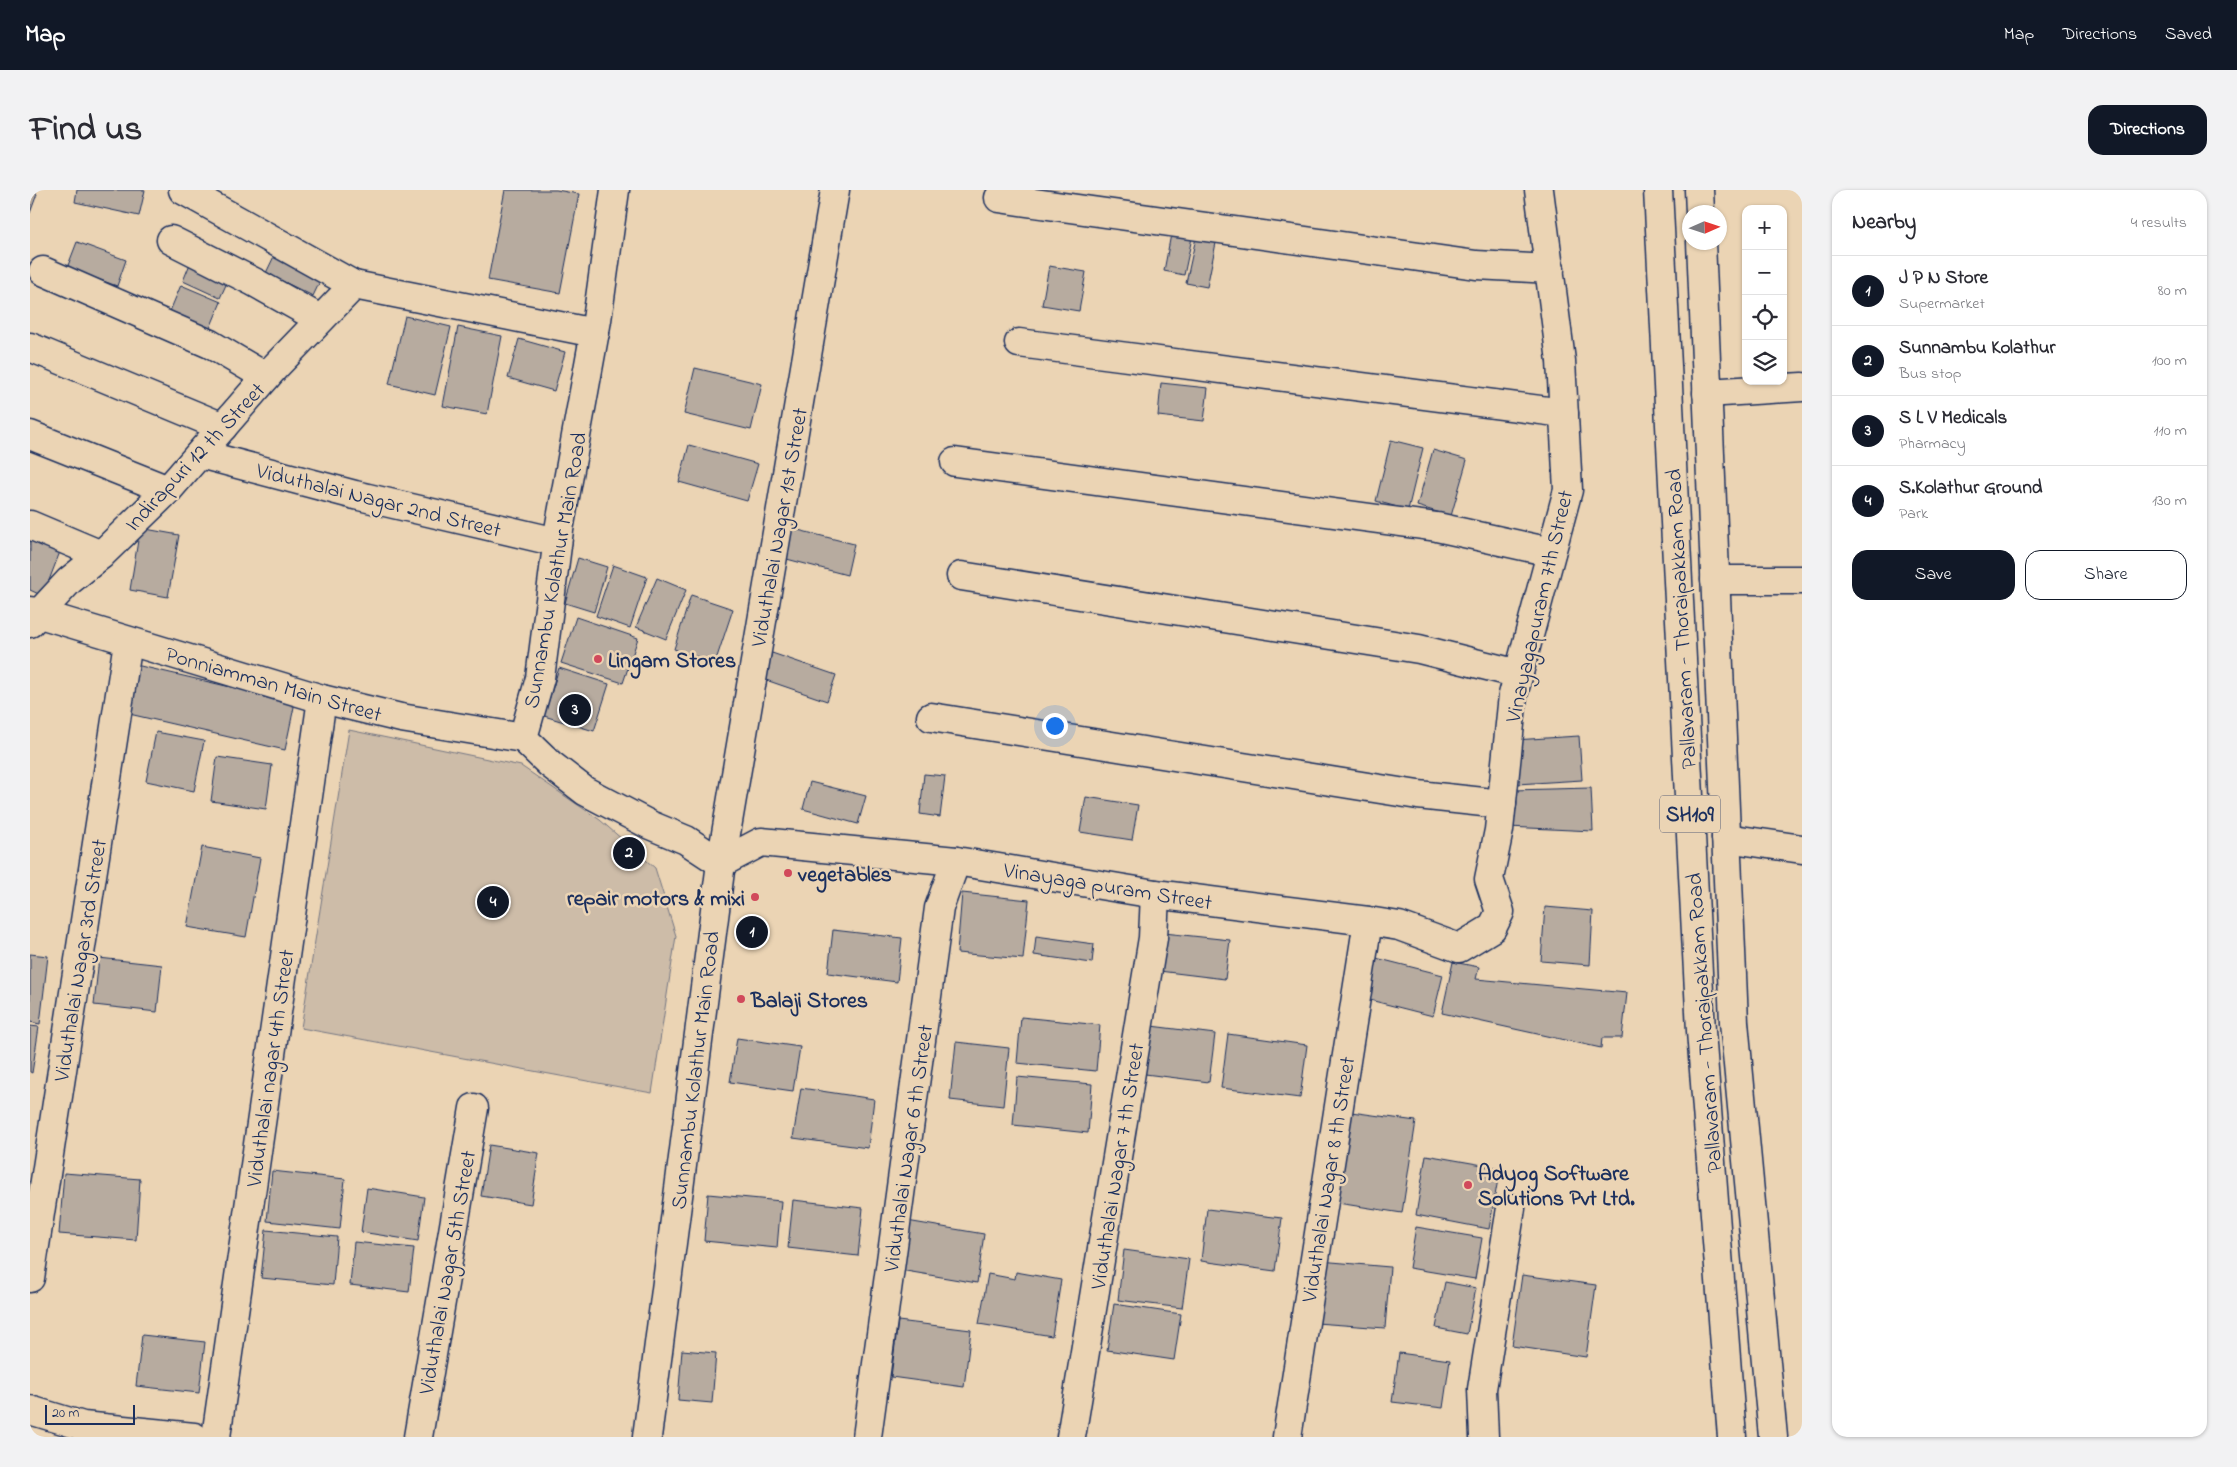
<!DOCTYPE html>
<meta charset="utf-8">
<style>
:root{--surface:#fff;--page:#f2f2f3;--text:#2b2b33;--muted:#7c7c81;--line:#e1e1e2;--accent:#111827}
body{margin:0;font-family:"Indie Flower",sans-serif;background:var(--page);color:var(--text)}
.controls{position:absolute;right:15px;top:15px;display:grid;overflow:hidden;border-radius:10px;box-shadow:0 1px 4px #0004}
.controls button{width:45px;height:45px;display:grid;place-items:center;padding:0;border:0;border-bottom:1px solid var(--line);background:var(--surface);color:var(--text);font:25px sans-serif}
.compass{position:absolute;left:1652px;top:15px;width:45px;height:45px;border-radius:50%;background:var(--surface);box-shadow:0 1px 4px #0004;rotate:87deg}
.scale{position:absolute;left:15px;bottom:12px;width:90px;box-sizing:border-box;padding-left:5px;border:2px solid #1b2f5e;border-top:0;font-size:14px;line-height:18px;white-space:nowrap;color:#1b2f5e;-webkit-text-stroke:4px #ebd4b4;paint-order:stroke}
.you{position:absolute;left:1024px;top:535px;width:18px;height:18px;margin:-12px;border:4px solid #fff;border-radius:50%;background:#1a73e8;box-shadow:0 0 0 8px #1a73e833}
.badge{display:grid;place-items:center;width:32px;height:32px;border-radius:50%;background:var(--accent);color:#fff;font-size:16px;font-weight:700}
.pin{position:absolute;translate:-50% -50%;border:2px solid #fff;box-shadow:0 1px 5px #0006}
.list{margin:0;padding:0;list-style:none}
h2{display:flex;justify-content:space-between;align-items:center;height:65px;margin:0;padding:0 20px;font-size:21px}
h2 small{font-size:16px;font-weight:400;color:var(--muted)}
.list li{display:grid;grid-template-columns:32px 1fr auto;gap:15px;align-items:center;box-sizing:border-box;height:70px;padding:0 20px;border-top:1px solid var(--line)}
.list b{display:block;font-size:19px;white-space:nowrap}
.list p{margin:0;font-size:16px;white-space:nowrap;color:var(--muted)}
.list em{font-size:16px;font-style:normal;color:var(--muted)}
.actions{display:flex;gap:10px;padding:15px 20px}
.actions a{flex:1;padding:11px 0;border:1px solid var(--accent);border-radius:15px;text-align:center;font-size:18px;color:var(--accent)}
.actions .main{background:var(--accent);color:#fff}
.icon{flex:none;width:28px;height:28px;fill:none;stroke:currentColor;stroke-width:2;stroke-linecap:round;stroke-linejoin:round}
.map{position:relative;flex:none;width:1772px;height:1247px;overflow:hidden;border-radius:15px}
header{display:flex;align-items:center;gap:30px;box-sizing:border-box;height:70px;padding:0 25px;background:var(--accent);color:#fff}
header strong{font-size:24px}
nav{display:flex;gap:28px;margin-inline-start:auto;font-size:18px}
.intro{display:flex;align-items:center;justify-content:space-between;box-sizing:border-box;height:120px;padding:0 30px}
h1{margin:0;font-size:35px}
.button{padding:12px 22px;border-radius:15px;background:var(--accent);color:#fff;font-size:18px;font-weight:700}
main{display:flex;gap:30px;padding:0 30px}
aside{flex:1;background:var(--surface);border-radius:15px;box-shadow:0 1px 4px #0004}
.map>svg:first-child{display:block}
</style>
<header>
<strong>Map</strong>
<nav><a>Map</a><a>Directions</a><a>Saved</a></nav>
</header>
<div class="intro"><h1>Find us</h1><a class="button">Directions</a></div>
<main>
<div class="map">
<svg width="1772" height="1247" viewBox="0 0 1772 1247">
<rect width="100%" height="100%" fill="#ebd4b4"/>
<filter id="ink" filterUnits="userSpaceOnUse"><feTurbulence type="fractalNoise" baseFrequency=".02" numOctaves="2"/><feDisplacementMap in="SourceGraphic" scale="10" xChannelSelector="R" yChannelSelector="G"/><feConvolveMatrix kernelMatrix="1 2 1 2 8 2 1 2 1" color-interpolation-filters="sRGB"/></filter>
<g filter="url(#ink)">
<!-- green -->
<polygon fill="#cdbca8" stroke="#747683" points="319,540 491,576 570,630 625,678 646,746 622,903 271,838"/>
<!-- building -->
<g fill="#b7ab9f" stroke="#1b2f5e">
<polygon points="47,0 115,0 109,26 45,12"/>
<polygon points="475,0 526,0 549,4 530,103 458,90"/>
<polygon points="0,1 7,4 0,23"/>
<polygon points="1142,39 1163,43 1154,85 1134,81"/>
<polygon points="1167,43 1187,48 1177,97 1156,93"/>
<polygon points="47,52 96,70 87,96 37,78"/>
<polygon points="248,58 295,81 283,106 236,83"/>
<polygon points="162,69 200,86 190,108 153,91"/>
<polygon points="1019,76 1056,82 1049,121 1012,115"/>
<polygon points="151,95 191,112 178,143 138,126"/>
<polygon points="375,126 421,137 405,205 359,194"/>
<polygon points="428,137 472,146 457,224 413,216"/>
<polygon points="489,149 535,162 524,201 478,188"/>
<polygon points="665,178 732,194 721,240 654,224"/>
<polygon points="1131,193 1178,198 1174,231 1128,226"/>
<polygon points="1361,250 1393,258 1378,320 1346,311"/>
<polygon points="659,255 728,274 717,311 649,292"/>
<polygon points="1403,260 1437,270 1421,326 1387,316"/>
<polygon points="110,338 149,345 138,407 100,400"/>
<polygon points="760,338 824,354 817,385 753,368"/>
<polygon points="0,341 33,354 13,406 0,400"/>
<polygon points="548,368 577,377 564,422 535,413"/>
<polygon points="583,375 617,387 600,438 566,426"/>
<polygon points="627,388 656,400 636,449 606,437"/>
<polygon points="661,405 703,419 685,473 644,459"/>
<polygon points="546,427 608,448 593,493 531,473"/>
<polygon points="742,463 806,485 797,511 733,489"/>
<polygon points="106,475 265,512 255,560 95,523"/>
<polygon points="529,478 579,494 564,541 514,526"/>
<polygon points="126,542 174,551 164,601 116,591"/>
<polygon points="1549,546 1552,590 1487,594 1484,550"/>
<polygon points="187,567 242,575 236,619 181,611"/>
<polygon points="894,584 915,586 910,627 890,624"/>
<polygon points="780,592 836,606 828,634 773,619"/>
<polygon points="1561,598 1563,641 1478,637 1482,600"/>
<polygon points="1056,607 1108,615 1102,650 1050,642"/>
<polygon points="172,657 230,668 216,747 157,737"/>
<polygon points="932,703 999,710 993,769 927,763"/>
<polygon points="1515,717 1563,721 1560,775 1511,771"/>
<polygon points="803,740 872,748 867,792 798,783"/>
<polygon points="1134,743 1200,750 1195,789 1129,781"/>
<polygon points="1006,746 1064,754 1062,773 1004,765"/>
<polygon points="0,764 18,766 10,834 0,832"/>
<polygon points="1342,767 1413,785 1403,826 1332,808"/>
<polygon points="69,768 132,775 127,822 64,815"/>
<polygon points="1423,772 1449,777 1446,789 1597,803 1592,848 1572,848 1571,858 1412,823"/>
<polygon points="991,827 1070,835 1066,881 987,873"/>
<polygon points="0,836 9,837 2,883 0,882"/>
<polygon points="1121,836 1185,844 1179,892 1115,884"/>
<polygon points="1198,844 1277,855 1270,908 1191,898"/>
<polygon points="707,848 770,857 763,901 700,892"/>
<polygon points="926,852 979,858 973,916 920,910"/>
<polygon points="987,887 1062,894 1058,943 983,935"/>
<polygon points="771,898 844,909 838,958 763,948"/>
<polygon points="1314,921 1386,931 1372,1023 1301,1012"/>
<polygon points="459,955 509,963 501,1014 451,1006"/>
<polygon points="1396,965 1470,978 1459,1039 1386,1025"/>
<polygon points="242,981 315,989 310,1039 237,1031"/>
<polygon points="34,983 110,989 106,1050 29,1044"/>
<polygon points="337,998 394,1007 388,1051 331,1042"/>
<polygon points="678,1004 751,1011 747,1058 674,1051"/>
<polygon points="763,1010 833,1018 828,1066 758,1058"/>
<polygon points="1177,1019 1252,1028 1245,1081 1171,1071"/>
<polygon points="877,1031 954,1044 947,1093 870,1080"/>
<polygon points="1386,1037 1452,1048 1445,1089 1379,1078"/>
<polygon points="236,1040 307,1047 303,1095 231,1088"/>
<polygon points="324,1052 384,1058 379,1102 320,1095"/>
<polygon points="1094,1060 1159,1069 1152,1118 1088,1110"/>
<polygon points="1290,1071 1360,1077 1355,1138 1286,1133"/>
<polygon points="986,1082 1031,1090 1022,1146 949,1134 958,1084 985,1089"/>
<polygon points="1492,1085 1566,1095 1556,1167 1482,1156"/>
<polygon points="1415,1092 1446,1098 1437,1144 1406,1138"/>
<polygon points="1084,1114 1151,1124 1144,1170 1077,1160"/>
<polygon points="868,1131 941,1140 934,1197 861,1187"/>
<polygon points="112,1145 175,1152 169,1203 106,1196"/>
<polygon points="652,1160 686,1163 682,1213 648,1210"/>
<polygon points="1369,1163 1420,1170 1413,1218 1362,1212"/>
</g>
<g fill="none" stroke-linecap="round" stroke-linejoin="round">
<!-- minor casing -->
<g stroke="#1b2f5e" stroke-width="31">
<g id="minor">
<polyline points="153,0 324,95 565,143"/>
<polyline points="585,0 567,130 529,340 510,488 493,548 520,574 555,601 620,635 656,650 691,673 617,1247"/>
<polyline points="969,8 1446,75 1520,79"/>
<polyline points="141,50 224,92 290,129"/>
<polyline points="13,81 180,154 236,187"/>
<polyline points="989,153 1534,223"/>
<polyline points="0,157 193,237"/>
<polyline points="1677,203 1772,197"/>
<polyline points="0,245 138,300"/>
<polyline points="170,264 325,305 527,352"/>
<polyline points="925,272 1407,337 1521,362"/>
<polyline points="0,335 71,365"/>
<polyline points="931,386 1389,459 1489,484"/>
<polyline points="1685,390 1772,390"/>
<polyline points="0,421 292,509 371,528 493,548"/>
<polyline points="0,433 39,391 71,365 138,300 244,178 324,95"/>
<polyline points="901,527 1388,605 1472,614"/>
<polyline points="1696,648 1772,659"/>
<polyline points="691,673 731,652 926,671 1125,704 1338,731 1369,736 1429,758 1462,738 1470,722 1459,689 1469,640 1483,505 1538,300 1531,171 1509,0"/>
<polyline points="691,673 805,0"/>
<polyline points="0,1088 98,452"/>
<polyline points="0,1220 53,1236 164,1247"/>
<polyline points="186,1247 292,509"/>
<polyline points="388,1247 444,918"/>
<polyline points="837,1247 909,718 926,671"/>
<polyline points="1041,1247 1123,748 1125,704"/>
<polyline points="1257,1247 1338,731"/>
<polyline points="1454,1247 1452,1199 1481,1018"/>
</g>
</g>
<!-- major casing -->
<g stroke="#1b2f5e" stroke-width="31">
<g id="major">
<polyline points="1628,0 1671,841 1702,1247"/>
<polyline points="1669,0 1670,22"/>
<polyline points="1671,52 1704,832 1743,1247"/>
</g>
</g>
<!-- minor -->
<use href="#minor" stroke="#ebd4b4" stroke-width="28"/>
<!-- major -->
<use href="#major" stroke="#ebd4b4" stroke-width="28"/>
</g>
</g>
<!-- markers -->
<g fill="#d1495b" stroke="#ebd4b4" stroke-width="2">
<circle cx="568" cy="469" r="5"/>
<circle cx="758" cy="683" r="5"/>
<circle cx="725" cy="707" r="5"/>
<circle cx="711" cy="809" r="5"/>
<circle cx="1438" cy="995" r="5"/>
</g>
<g text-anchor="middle" stroke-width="5" stroke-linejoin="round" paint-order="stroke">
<!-- shield labels -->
<rect fill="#ebd4b4" stroke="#596078" stroke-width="1" x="1630" y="605.5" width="60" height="37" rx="4"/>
<g font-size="21" font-weight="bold" fill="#1b2f5e">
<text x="1660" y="631">SH109</text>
</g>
<!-- street labels -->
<g font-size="22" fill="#1b2f5e" stroke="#ebd4b4">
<text transform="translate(164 266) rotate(-47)" y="8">Indirapuri 12 th Street</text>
<text transform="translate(349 309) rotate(14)" y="8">Viduthalai Nagar 2nd Street</text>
<text transform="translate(748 337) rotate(-80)" y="8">Viduthalai Nagar 1st Street</text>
<text transform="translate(524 380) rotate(-80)" y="8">Sunnambu Kolathur Main Road</text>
<text transform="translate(1508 416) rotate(-77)" y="8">Vinayagapuram 7th Street</text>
<text transform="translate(1650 429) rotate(-93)" y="8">Pallavaram - Thoraipakkam Road</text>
<text transform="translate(244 493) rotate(16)" y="8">Ponniamman Main Street</text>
<text transform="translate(1078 695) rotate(9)" y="8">Vinayaga puram Street</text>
<text transform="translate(49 770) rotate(-81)" y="8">Viduthalai Nagar 3rd Street</text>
<text transform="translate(1673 833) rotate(-94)" y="8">Pallavaram - Thoraipakkam Road</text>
<text transform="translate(239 878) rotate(-82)" y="8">Viduthalai nagar 4th Street</text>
<text transform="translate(664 880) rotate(-83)" y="8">Sunnambu Kolathur Main Road</text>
<text transform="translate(877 958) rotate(-82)" y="8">Viduthalai Nagar 6 th Street</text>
<text transform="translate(1086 976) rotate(-81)" y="8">Viduthalai Nagar 7 th Street</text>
<text transform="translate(1297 989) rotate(-81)" y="8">Viduthalai Nagar 8 th Street</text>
<text transform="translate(416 1082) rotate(-80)" y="8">Viduthalai Nagar 5th Street</text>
</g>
<!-- poi labels -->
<g font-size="22" font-weight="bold" fill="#1b2f5e" stroke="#ebd4b4" text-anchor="start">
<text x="578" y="477">Lingam Stores</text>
<text x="768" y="691">vegetables</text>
<text x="715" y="715" text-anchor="end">repair motors &amp; mixi</text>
<text x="721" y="817">Balaji Stores</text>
<text x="1448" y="990">Adyog Software<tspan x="1448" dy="25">Solutions Pvt Ltd.</tspan></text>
</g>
</g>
</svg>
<div class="controls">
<button>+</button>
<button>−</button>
<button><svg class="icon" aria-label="locate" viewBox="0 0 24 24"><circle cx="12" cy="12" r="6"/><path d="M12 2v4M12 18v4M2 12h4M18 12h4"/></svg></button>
<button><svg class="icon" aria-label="layers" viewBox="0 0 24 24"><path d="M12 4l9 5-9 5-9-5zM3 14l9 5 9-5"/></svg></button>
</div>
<svg class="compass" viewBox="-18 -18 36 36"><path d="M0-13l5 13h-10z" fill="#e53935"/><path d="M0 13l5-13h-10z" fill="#7c7c81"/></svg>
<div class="scale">20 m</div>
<div class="you"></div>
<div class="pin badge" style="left:722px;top:742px">1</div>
<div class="pin badge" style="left:599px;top:663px">2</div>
<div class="pin badge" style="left:545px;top:520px">3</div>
<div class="pin badge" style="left:463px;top:712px">4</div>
</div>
<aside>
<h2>Nearby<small>4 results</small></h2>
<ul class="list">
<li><span class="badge">1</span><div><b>J P N Store</b><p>Supermarket</p></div><em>80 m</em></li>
<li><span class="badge">2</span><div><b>Sunnambu Kolathur</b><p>Bus stop</p></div><em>100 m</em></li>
<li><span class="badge">3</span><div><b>S L V Medicals</b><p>Pharmacy</p></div><em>110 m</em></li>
<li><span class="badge">4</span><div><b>S.Kolathur Ground</b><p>Park</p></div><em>130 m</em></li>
</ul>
<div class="actions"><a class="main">Save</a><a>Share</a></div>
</aside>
</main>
